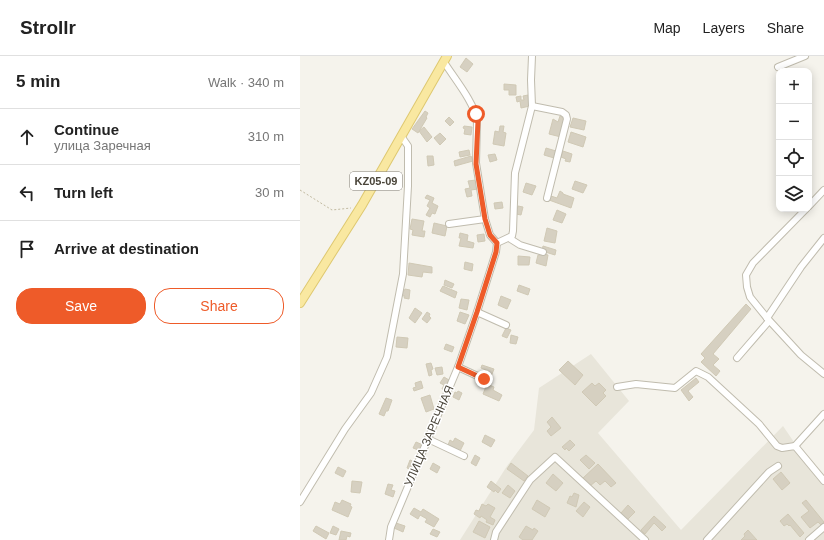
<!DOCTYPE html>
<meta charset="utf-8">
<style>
:root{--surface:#fff;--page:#f2f2f2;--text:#222;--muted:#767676;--line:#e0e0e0;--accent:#ee5b29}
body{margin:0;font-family:Helvetica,sans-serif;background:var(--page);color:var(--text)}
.controls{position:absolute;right:12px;top:12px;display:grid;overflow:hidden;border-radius:8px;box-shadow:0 2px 10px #0003}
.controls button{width:36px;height:36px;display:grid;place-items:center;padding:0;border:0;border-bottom:1px solid var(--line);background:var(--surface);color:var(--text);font:20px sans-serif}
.stop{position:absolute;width:12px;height:12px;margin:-9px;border:3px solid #ee5b29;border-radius:50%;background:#fff}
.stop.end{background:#ee5b29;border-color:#fff;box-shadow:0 1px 4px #0008}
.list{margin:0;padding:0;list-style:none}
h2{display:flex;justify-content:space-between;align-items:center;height:52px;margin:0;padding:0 16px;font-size:17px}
h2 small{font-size:13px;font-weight:400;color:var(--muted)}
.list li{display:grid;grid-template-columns:26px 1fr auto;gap:12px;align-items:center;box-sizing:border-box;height:56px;padding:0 16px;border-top:1px solid var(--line)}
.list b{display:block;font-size:15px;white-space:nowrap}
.list p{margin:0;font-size:13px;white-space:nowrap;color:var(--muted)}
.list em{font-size:13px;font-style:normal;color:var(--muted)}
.actions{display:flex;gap:8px;padding:12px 16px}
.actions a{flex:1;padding:9px 0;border:1px solid var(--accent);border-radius:16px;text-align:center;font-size:14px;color:var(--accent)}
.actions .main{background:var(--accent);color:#fff}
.icon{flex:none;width:22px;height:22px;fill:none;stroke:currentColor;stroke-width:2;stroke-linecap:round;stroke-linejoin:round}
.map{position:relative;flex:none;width:524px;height:484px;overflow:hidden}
header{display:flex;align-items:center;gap:24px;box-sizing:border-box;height:56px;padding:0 20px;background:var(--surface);border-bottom:1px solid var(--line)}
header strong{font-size:19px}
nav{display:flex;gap:22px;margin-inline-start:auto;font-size:14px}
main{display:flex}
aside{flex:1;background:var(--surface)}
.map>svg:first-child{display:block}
</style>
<header>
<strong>Strollr</strong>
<nav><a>Map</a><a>Layers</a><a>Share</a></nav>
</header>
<main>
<aside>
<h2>5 min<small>Walk · 340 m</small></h2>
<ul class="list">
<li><svg class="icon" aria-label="ahead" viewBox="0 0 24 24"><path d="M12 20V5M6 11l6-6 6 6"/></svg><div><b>Continue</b><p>улица Заречная</p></div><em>310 m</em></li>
<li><svg class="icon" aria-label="left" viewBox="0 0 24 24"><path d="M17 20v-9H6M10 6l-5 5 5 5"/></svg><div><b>Turn left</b></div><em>30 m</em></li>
<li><svg class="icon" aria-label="arrive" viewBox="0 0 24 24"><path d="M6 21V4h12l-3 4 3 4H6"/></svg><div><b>Arrive at destination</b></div></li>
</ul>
<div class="actions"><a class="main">Save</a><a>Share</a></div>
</aside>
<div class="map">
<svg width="524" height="484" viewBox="0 0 524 484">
<rect width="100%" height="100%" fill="#f5f3ec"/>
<!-- residential -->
<polygon fill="#e8e5da" points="291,298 329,345 298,377 381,474 483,370 524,430 524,484 160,484 207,410 234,374 239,332"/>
<!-- building -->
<g fill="#d6d0c1" stroke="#d0c9b5">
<polygon points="166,2 173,8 167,16 160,11"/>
<polygon points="204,28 216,29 216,39 209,39 209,34 204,34"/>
<polygon points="228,39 230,50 221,52 220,45 217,46 216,41 221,40 221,44 224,44 223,40"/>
<polygon points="125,55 128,57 126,61 127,62 118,77 112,73"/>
<polygon points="260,60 264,62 263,67 264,67 261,81 249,78 253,63 258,66"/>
<polygon points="149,61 154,66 150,70 145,65"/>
<polygon points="273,62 286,65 284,74 270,71"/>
<polygon points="164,70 172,71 171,79 164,78 165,73 163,72"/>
<polygon points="200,70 204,70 203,76 206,77 204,90 193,88 195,75 199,76"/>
<polygon points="124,71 132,81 127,86 119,75"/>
<polygon points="271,76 286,81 283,91 268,86"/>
<polygon points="140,77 146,83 140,89 134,82"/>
<polygon points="246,92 256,95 254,102 244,99"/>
<polygon points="169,94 170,99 160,101 159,96"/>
<polygon points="263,95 272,98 270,106 265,105 266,103 261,101"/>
<polygon points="195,98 197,104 190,106 188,99"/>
<polygon points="127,100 133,100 134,109 128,110"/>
<polygon points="171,100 173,105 155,110 154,105"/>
<polygon points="176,124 178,133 171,134 172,140 167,141 165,133 170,132 168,125"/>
<polygon points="275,125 287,129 283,137 272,133"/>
<polygon points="226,127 236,130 232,139 223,136"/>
<polygon points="260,135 263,137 263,138 274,142 271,152 249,144 251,140 257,142"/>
<polygon points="127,139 134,142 132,147 138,150 135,158 132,157 130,161 126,159 130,152 127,150 130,144 125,142"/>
<polygon points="202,146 203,152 195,153 194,147"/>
<polygon points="218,150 223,151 221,159 216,158"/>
<polygon points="257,154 266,158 262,167 253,164"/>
<polygon points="112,163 124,165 122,175 125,175 124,181 112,179 113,174 110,173"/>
<polygon points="134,167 147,170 145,180 132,177"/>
<polygon points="247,172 257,175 255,187 244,185"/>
<polygon points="160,177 168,179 167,185 174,187 173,192 159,190 161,182 159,182"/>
<polygon points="184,178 185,185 178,186 177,179"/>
<polygon points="243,190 256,194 255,199 242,195"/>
<polygon points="240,197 248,199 246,210 236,207 238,199 240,199"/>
<polygon points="218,200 230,201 229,209 218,209"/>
<polygon points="165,206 173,208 172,215 164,213"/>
<polygon points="109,207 132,211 132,217 123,216 122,221 108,219"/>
<polygon points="145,224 154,228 152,232 144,229"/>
<polygon points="219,229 230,233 228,239 217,235"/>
<polygon points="143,230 157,236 155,242 140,235"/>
<polygon points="105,233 110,234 109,243 104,242 105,240 102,240 102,235 104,235"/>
<polygon points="201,240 211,244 207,253 198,249"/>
<polygon points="161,243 169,244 167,254 159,252"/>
<polygon points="446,248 451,253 413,298 419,303 413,309 420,315 416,320 401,306 405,302 401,298"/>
<polygon points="115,252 122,257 115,267 109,262"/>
<polygon points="127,256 130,258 129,260 131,262 127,267 122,263"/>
<polygon points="160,256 169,259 165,268 157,265"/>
<polygon points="206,272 211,274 207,282 202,280"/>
<polygon points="211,279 218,281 216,288 210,287"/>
<polygon points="97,281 108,282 107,292 96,291"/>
<polygon points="146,288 154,291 152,296 144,293"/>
<polygon points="268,305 283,319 275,329 259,314"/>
<polygon points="131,307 133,313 131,314 132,319 129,320 126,308"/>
<polygon points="182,309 194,313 190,323 184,321 186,314 181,312"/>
<polygon points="142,311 143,318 137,319 135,312"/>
<polygon points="144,321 149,324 146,330 148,331 145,335 142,333 144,329 140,327"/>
<polygon points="396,322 399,326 388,335 393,341 389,345 381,334"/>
<polygon points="121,325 123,332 114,335 113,332 116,331 115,327"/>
<polygon points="292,327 295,330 299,327 306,334 303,337 306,340 296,350 282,336"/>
<polygon points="187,328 194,331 193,334 202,339 199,345 183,338"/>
<polygon points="158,335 162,337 159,344 153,341 155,336 157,337"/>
<polygon points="130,339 134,353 126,356 121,342"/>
<polygon points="86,342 92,344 88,355 86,355 84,360 79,358"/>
<polygon points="252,361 261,372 251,380 247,375 251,371 247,366"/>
<polygon points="185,379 195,384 191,391 182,386"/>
<polygon points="155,382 164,387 160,395 148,389 150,384 153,386"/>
<polygon points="270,384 275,389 269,395 266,392 265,394 262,391"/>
<polygon points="116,386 123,389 121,395 113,392"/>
<polygon points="175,399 180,402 176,410 171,407"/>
<polygon points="286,399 295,407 289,413 280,404"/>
<polygon points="110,404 116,406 113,414 107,412"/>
<polygon points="133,407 140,411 137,417 130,413"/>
<polygon points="211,407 228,420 224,425 207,413"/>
<polygon points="298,408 316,427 311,431 305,425 300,429 296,425 290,430 283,422"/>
<polygon points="38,411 46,415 43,421 35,417"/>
<polygon points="481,416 490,427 482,434 473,423"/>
<polygon points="253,418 263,427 256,435 246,427"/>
<polygon points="52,425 62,426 60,437 51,436"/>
<polygon points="191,425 201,433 198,437 195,434 194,436 187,431"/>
<polygon points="88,428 93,429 91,434 95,435 93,441 85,438"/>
<polygon points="208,429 215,435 210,442 202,437"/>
<polygon points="274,437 279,439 276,451 267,447 270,440 272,441"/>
<polygon points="42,444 51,448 50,450 52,451 48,461 32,454 35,446 40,448"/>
<polygon points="237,444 250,452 245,461 232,453"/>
<polygon points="506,444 524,466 521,469 518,466 510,472 501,461 509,455 502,447"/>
<polygon points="284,446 290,451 283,461 276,455"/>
<polygon points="182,448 186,450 188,448 195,452 190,461 195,464 193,469 186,466 187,464 181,460 180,462 174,458 176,454 179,455"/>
<polygon points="328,449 335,456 327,464 321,457"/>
<polygon points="114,452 121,456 123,453 139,463 134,471 125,466 127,463 120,459 118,463 110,458"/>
<polygon points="488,458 504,477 500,481 490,469 489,470 487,468 484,470 480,465"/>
<polygon points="354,460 366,471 362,475 354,467 345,478 341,474"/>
<polygon points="179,465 190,471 185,482 173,476"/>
<polygon points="96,467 105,470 103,476 94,472"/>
<polygon points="16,470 29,477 26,483 13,475"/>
<polygon points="33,470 39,473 36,479 30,477"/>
<polygon points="226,470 233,474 234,472 238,475 232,484 223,484 219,481"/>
<polygon points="133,473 140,476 137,481 130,478"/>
<polygon points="448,474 457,484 441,484 445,480 444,478"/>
<polygon points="41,475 51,477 50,481 47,480 46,484 39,484"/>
</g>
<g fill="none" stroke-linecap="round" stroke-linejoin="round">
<!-- minor casing -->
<g stroke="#c0bcae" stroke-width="8">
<g id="minor">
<polyline points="478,11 505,0"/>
<polyline points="232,50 262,56 266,59 267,63 247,142"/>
<polyline points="509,150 524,134"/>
<polyline points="506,153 453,207 446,219 447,231 450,241 467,262 501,299 524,318"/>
<polyline points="149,168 185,163"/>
<polyline points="209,182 220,189 243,196"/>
<polyline points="197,187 212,180 213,175 215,117 232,50 231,24 232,0"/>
<polyline points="177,256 206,269"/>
<polyline points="467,262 501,211 524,182"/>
<polyline points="437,302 469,265"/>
<polyline points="158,311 184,323"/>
<polyline points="317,331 336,328 375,332 396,315 408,321 459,368 477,390 482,392 495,390 524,425"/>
<polyline points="128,383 164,400"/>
<polyline points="495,390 524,358"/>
<polyline points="0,446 45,373 71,337 87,301 103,218 108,130 108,90 101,80"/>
<path d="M89 484 91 471 158 311 177 256 196 196 197 187 190 179 185 163 176 107 177 65C175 47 154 22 144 6"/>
<polyline points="194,484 196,476 230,424 255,401 345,484"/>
<polyline points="407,484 469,416 478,410"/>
<polyline points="509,484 524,471"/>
</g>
</g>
<!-- major casing -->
<g stroke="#dec870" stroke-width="10">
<polyline id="major" points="0,247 62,149 147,0"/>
</g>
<!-- path -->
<polyline stroke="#c1b9a0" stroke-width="1" stroke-dasharray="2 2" stroke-linecap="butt" points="0,134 32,154 51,152"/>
<!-- minor -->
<use href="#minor" stroke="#fff" stroke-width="6"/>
<!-- major -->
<use href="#major" stroke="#f9e8a1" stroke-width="8"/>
</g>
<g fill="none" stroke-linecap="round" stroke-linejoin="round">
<!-- route -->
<polyline stroke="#ee5b29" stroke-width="5" points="176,58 178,65 176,108 185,163 190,179 197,187 196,196 177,256 158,311 184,323"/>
</g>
<g text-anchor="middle" stroke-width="3" stroke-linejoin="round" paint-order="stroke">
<!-- shield labels -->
<rect fill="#fff" stroke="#807c74" stroke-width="1" x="50" y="116" width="52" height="18" rx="3"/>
<g font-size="11" font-weight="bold" fill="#494439">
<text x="76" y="129">KZ05-09</text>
</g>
<!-- street labels -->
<g font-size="12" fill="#494439" stroke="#fff">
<text transform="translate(129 380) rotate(-67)" y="4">УЛИЦА ЗАРЕЧНАЯ</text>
</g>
</g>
</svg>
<div class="controls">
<button>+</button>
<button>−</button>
<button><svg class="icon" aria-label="locate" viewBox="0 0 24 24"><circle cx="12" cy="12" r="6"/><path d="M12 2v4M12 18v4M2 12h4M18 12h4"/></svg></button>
<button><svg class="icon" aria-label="layers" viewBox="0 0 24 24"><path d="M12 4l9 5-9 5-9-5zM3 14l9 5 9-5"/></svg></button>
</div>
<div class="stop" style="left:176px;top:58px"></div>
<div class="stop end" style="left:184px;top:323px"></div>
</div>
</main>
